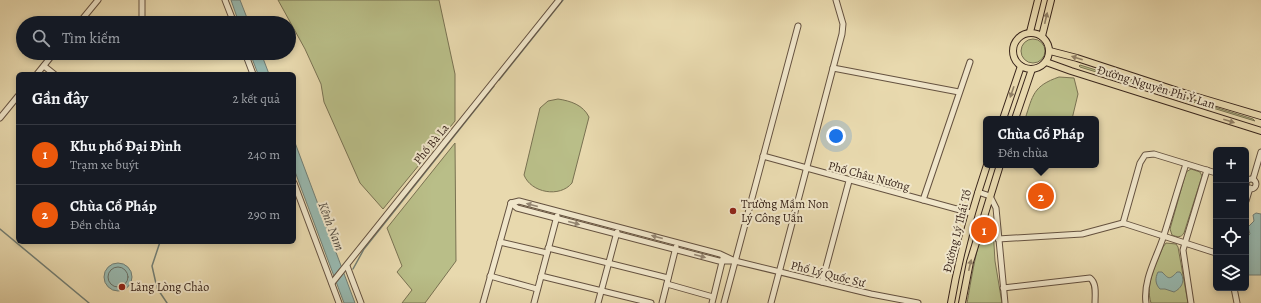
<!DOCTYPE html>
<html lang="vi">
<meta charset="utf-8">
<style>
:root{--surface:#171b24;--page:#20242c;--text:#f1f3f6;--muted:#9ea1a6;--line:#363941;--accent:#ea580c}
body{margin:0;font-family:Alegreya,serif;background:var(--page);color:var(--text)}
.controls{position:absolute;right:12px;bottom:12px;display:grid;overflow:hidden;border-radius:6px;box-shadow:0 2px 6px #0003}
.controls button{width:36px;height:36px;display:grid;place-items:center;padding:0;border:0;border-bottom:1px solid var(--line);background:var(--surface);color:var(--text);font:20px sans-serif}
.you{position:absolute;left:836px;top:136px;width:14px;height:14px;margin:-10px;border:3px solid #fff;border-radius:50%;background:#1a73e8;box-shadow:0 0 0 6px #1a73e833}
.badge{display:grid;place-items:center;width:26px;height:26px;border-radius:50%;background:var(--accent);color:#fff;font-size:13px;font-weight:700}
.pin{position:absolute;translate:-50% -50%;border:2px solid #fff;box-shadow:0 1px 4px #0006}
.popup{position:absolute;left:983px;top:116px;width:116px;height:52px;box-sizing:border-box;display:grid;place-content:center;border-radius:6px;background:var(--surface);filter:drop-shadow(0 1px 3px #0005);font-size:13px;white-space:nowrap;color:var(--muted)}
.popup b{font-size:15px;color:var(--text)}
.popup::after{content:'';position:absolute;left:50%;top:100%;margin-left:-8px;border:8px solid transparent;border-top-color:var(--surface)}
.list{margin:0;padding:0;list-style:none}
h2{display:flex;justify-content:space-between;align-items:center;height:52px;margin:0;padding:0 16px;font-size:17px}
h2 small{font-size:13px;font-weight:400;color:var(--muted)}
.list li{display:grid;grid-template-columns:26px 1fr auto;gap:12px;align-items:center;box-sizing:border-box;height:60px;padding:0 16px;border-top:1px solid var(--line)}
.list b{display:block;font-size:15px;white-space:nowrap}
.list p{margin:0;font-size:13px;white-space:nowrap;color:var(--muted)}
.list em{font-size:13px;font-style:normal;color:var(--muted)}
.icon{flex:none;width:22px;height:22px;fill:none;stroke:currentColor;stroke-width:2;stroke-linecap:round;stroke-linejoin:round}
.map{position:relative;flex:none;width:1261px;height:303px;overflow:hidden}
.search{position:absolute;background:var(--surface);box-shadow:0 2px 6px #0003;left:16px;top:16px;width:280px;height:44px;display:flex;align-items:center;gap:10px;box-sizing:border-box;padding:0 14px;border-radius:22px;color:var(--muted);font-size:15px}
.panel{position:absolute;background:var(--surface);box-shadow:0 2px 6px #0003;left:16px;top:72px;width:280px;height:172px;border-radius:6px}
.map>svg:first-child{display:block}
</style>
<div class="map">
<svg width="1261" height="303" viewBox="0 0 1261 303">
<rect width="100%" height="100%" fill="#e8d9ae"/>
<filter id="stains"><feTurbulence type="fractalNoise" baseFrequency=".005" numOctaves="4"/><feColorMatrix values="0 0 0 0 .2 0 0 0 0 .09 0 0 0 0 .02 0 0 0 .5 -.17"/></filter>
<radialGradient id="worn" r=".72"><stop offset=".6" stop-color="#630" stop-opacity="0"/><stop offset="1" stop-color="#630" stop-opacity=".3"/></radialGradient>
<!-- green -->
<g fill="#b9be88" stroke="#797252">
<polygon points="278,0 439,0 455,74 455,121 383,209 360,183 324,102 321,84 305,49"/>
<circle cx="1033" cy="51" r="12"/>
<polygon points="1080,65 1253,119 1255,121 1080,67 1079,66"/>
<path d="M1059 77 1074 78 1078 94 1072 119H1025C1033 95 1033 86 1059 77Z"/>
<path d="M558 99C571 101 583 105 589 117L572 183C560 198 531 193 524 175L540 108 548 101Z"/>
<polygon points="455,143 456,261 425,303 402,303 412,290 397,272 402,266 387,228"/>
<path d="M1191 169 1200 172 1202 176 1184 233C1181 238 1177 237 1172 235L1170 229 1186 172Z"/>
<path d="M986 225H991L993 228 995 261 1002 303H967C970 287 978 235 986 225Z"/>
<path d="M1166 243 1176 244 1178 247 1188 303H1151C1145 284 1156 264 1163 247Z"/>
</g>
<!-- water -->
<g fill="#98b9b0" stroke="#727e74">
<polygon points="231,0 240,0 249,23 239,23"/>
<polygon points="250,53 261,53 269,74 258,74"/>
<polygon points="294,140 355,303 344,303 294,169"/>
<polygon points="1256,213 1261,214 1261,275 1246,275 1246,238 1250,234 1248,227 1254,221 1253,215"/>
<circle cx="118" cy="277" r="14"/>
<path d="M1158 272H1162C1168 278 1169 281 1177 272H1180C1186 280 1182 288 1174 292L1165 289H1160C1155 284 1155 278 1158 272Z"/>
</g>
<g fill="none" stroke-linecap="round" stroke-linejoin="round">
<!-- shore -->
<circle stroke="#686f66" stroke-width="1" cx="118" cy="277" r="10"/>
<!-- stream -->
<g stroke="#727e74" stroke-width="1.5">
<polyline points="499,80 563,0"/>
<polyline points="0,229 89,303"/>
<polyline points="160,242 152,266 157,288 167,303"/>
<polyline points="353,269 364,249 494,86"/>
</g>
<!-- minor casing -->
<g stroke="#655240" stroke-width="7">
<g id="minor">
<polyline points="225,0 234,23"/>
<polyline points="79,23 98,0"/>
<polyline points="142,23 142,0"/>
<polyline points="245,53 253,74"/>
<polyline points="44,66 54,74"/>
<polyline points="833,68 959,92"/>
<polyline points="37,74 54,53"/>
<polyline points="0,118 18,96"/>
<polyline points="763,156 971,213"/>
<polyline points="1253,179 1261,152"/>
<circle cx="1251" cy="184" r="5"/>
<polyline points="294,183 339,303"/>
<polyline points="978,192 990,196 996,208 1005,303"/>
<polyline points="923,200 970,62"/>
<polyline points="1246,201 1250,188"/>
<polyline points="511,203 519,201 720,254 735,261 871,294 918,303"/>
<polyline points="511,203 517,208 719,261 733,261"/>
<polyline points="1123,223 1140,163 1145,155 1154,154 1216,173"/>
<polyline points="998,239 1082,234 1123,223 1216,253"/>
<polyline points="500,242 547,253"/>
<polyline points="548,248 668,278"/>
<polyline points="347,266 361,303"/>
<polyline points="490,276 537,289"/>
<polyline points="541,276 651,303"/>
<polyline points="822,282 849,181"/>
<polyline points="332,283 559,0"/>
<polyline points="667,284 713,297"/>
<path d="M1003 288 1090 278C1097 283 1095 295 1095 303"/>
<polyline points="1234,288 1237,303"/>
<polyline points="483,303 511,203"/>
<polyline points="534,303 557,216"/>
<polyline points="598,303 617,232"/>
<polyline points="662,303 676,247"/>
<polyline points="712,303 723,258"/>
<polyline points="724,303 798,26"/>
<polyline points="771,303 842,34 843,24 836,0"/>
<path d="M1146 303C1143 280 1156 259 1163 238 1171 213 1178 188 1186 164"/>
<polyline points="1191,303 1183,250 1207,170"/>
</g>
</g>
<!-- major casing -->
<g stroke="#39251b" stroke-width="8">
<g id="major">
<polyline points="1030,32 1038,0"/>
<circle cx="1031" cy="51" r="18"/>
<polyline points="1042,36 1051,0"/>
<polyline points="1050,51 1077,58 1187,94 1261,116"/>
<polyline points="1046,62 1071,71 1261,131"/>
<polyline points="1003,119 1021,66"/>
<polyline points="1015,119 1032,69"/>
<path d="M951 303C959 256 972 210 987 165"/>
<polyline points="962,303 970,262 1000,165"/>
</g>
</g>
<!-- minor -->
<use href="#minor" stroke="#f0e6ca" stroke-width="5"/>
<!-- major -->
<use href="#major" stroke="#e8d9ae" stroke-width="6"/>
</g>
<!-- one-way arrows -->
<defs><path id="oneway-solid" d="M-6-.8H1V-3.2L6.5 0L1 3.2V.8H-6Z"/></defs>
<g fill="#907f64">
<use href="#oneway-solid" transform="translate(1046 18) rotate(-77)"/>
<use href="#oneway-solid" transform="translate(1077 58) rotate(-163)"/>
<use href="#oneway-solid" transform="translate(1012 92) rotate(109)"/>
<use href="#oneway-solid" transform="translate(1229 121) rotate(17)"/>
<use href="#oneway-solid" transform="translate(970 265) rotate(-77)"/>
</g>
<g fill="#948672">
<use href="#oneway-solid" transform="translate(532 205) rotate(-165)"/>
<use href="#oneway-solid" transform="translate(574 223) rotate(15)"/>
<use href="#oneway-solid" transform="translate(657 237) rotate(-165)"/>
<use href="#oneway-solid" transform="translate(700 256) rotate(15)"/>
</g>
<!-- markers -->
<g fill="#8f2418" stroke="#f0e6ca" stroke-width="1.5">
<circle cx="733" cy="211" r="4"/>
<circle cx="122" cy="287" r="4"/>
</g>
<g text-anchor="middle" stroke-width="4" stroke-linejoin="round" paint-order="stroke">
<!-- street labels -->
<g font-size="12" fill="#39251b" stroke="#f0e6ca">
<text transform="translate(1156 87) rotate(17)" y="4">Đường Nguyên Phi Ỷ Lan</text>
<text transform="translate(431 144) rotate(-51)" y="4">Phố Bà La</text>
<text transform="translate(869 176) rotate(15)" y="4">Phố Châu Nương</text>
<text transform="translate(957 231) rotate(-76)" y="4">Đường Lý Thái Tổ</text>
<text transform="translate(828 274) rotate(14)" y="4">Phố Lý Quốc Sư</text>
</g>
<!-- poi labels -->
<g font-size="12" fill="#39251b" stroke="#f0e6ca" text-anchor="start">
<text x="741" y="208">Trường Mầm Non<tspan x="741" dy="14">Lý Công Uẩn</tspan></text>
<text x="130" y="291">Lăng Lòng Chảo</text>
</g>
<!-- water labels -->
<g font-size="13" font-style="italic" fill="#514a40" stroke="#f0e6ca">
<text transform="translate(332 226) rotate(69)" y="5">Kênh Nam</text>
</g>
</g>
<rect width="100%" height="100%" filter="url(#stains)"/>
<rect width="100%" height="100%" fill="url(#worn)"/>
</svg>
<div class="controls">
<button>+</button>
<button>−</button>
<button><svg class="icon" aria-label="locate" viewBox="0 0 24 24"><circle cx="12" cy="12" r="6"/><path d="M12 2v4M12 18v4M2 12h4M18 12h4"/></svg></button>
<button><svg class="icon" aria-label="layers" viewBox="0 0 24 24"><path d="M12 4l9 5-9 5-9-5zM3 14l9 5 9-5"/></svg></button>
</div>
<div class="you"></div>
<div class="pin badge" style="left:984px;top:230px">1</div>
<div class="pin badge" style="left:1041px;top:196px">2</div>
<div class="popup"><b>Chùa Cổ Pháp</b>Đền chùa</div>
<div class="search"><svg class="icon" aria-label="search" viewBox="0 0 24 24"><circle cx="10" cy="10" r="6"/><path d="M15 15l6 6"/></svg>Tìm kiếm</div>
<section class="panel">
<h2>Gần đây<small>2 kết quả</small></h2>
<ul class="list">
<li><span class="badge">1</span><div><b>Khu phố Đại Đình</b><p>Trạm xe buýt</p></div><em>240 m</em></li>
<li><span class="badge">2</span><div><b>Chùa Cổ Pháp</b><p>Đền chùa</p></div><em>290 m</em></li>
</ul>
</section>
</div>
